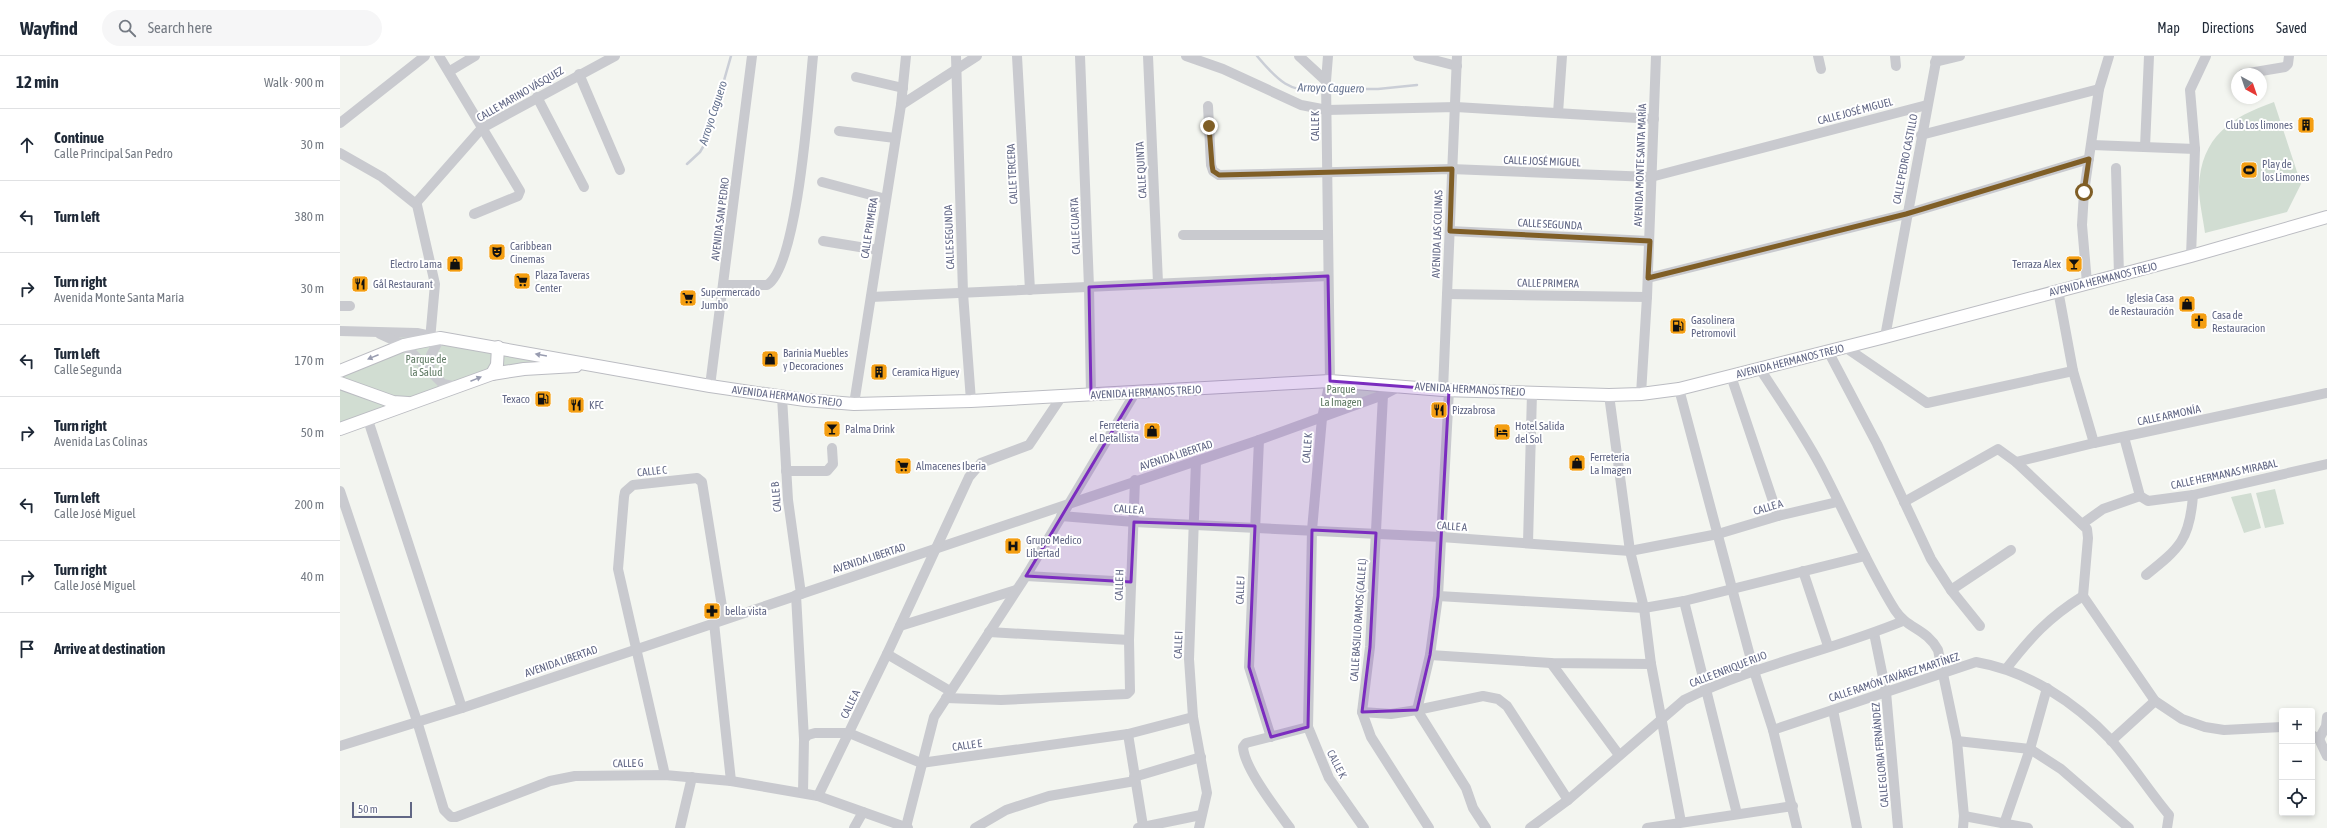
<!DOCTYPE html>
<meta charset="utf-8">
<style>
:root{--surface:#fff;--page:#f6f6f7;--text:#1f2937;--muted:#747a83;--line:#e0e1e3}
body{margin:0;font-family:"Asap Condensed",sans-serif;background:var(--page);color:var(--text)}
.controls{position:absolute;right:12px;bottom:12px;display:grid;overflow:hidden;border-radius:4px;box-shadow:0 2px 6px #0003}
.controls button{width:36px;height:36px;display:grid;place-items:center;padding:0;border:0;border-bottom:1px solid var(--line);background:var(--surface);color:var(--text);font:20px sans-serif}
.compass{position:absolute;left:1891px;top:12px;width:36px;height:36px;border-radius:50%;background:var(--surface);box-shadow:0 2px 6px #0003;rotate:140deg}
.scale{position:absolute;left:12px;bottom:10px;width:60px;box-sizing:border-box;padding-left:4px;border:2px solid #616785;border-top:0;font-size:11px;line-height:14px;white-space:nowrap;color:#616785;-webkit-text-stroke:3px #fff;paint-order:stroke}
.stop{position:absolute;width:12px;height:12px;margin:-9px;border:3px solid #7f5e26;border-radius:50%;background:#fff}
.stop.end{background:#7f5e26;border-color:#fff;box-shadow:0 1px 4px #0008}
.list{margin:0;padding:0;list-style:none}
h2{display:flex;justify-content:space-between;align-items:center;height:52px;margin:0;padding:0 16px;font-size:17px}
h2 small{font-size:13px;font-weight:400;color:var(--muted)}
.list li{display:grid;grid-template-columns:26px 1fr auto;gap:12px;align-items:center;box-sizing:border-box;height:72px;padding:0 16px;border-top:1px solid var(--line)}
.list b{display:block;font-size:15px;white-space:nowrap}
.list p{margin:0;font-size:13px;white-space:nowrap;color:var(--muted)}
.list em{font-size:13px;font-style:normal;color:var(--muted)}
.icon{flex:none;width:22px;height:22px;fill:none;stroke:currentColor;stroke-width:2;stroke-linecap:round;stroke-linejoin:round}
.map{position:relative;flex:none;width:1987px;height:772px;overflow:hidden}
header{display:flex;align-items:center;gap:24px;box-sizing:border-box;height:56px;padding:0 20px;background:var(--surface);border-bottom:1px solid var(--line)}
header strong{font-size:19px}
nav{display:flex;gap:22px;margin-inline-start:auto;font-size:14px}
.search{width:280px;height:36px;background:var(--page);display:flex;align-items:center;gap:10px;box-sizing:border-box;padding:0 14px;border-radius:22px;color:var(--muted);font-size:15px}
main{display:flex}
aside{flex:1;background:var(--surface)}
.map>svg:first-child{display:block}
</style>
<header>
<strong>Wayfind</strong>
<div class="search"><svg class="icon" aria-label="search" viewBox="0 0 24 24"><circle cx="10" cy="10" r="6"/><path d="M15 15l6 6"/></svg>Search here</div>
<nav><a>Map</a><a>Directions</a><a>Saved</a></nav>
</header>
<main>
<aside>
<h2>12 min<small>Walk · 900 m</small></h2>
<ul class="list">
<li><svg class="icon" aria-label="ahead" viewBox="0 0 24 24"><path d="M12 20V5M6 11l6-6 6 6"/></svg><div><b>Continue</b><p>Calle Principal San Pedro</p></div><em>30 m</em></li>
<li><svg class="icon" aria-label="left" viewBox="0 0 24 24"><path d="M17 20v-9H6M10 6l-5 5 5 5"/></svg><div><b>Turn left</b></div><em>380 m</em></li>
<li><svg class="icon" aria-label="right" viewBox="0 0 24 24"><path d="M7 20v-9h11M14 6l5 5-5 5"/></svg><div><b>Turn right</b><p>Avenida Monte Santa María</p></div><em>30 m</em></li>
<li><svg class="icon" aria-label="left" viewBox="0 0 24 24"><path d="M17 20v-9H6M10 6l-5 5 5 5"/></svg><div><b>Turn left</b><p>Calle Segunda</p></div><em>170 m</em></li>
<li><svg class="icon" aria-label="right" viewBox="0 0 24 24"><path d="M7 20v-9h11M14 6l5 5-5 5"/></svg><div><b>Turn right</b><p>Avenida Las Colinas</p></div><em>50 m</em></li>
<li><svg class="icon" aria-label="left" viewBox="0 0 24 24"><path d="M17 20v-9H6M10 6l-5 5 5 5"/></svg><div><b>Turn left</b><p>Calle José Miguel</p></div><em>200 m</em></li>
<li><svg class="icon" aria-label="right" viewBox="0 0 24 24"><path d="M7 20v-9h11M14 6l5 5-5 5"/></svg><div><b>Turn right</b><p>Calle José Miguel</p></div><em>40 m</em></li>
<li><svg class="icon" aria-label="arrive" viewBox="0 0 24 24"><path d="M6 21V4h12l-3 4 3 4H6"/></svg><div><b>Arrive at destination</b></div></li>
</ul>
</aside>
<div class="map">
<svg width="1987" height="772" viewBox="0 0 1987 772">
<rect width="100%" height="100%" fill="#f3f5f0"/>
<!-- green -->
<g fill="#d1ddd2">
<path d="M1934 46 1961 128 1947 156 1865 177C1863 162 1859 146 1859 131 1861 81 1891 61 1934 46Z"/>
<polygon points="77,277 253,309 184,313 0,373 0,315 63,289 50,282"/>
<polygon points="990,325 1062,329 982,362"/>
<polygon points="1935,433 1944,468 1925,472 1916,437"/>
<polygon points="1911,437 1921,472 1904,477 1891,441"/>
</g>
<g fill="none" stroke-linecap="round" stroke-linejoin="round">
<!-- stream -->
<g stroke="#caced6" stroke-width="2.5">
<path d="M917 0C937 24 950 38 983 34"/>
<polyline points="988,33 1038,33 1077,29"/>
<polyline points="347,108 360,96 367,84 391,0"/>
</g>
<!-- major casing -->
<g stroke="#bbbcc2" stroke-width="14">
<g id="major">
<polyline points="0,315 64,289 100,282 370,330 465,344 514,348 631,345 990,325 1103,334 1269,339 1301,338 1339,333 1545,281 1851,200 1987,161"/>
<polyline points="152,318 157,309 158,291"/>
<polyline points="0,327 53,346 68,347"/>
<polyline points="0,373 152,318 184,313 236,310"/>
</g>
</g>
<!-- minor -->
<g stroke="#c9cacf" stroke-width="10">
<polyline points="99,0 180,135 178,140 134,158"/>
<polyline points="616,0 623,237 631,345"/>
<polyline points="677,0 690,234"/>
<polyline points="740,0 749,231 751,339"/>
<polyline points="808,0 818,227"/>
<polyline points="846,0 883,13 961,49 987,54 1116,51 1314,63"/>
<polyline points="959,0 986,25"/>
<polyline points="988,0 986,25 990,325 982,362 972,474 968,671 989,722 1024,772"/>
<polyline points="1078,0 1117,10"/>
<polyline points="1478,0 1481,13"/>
<polyline points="1555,0 1556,10"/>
<polyline points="1595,6 1620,0"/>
<polyline points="110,15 135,0"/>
<polyline points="239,18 280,114"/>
<polyline points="1903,18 1945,11 1948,8 1949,0"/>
<polyline points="516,21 563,32"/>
<polyline points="197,41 244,131"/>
<polyline points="561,49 637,0"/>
<polyline points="868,50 871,109 873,115 879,119 1111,113 1311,121 1587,49"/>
<polyline points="1218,57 1222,0"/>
<polyline points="0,67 85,0"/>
<polyline points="499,75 555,82"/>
<polyline points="1581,79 1759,33"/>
<polyline points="1752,89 1855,93"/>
<polyline points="1805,91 1809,0"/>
<polyline points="0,97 42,121 77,149 95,228 90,284"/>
<polyline points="1776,112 1779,219"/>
<polyline points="482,126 546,143"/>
<polyline points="76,147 142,72 275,0"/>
<polyline points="1110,175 1309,185"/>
<polyline points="843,179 987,179"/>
<polyline points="483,185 538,194"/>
<polyline points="1851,200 1855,93 1850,34 1866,0"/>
<polyline points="1308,222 1566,158 1749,103"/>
<polyline points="1747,227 1742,169 1744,136 1759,33 1769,0"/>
<path d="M384 229H427C458 211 469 39 473 0"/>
<polyline points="1718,234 1733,315 1754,387"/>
<polyline points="1107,238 1307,241"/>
<polyline points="531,241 988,220"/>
<polyline points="0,250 10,250"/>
<polyline points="0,275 77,277 100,282 91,299 89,314 103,328 117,331"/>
<polyline points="40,278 64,289 89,314"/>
<polyline points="1545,281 1597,0"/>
<polyline points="1505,291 1587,347 1733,315"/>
<polyline points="1488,295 1537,388 1591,503 1611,534 1640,570"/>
<path d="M1420 313C1441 345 1463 377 1481 411 1506 458 1526 508 1555 554 1567 573 1586 572 1598 594L1617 685 1624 760 1623 772"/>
<polyline points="1391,320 1438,460"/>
<polyline points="370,330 412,0"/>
<polyline points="1339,333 1414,615 1433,674 1457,772"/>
<polyline points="1103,334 1117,0"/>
<polyline points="1109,334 1098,540 1090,599 1077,654 1126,732 1133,752 1146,772"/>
<polyline points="1301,338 1307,241 1316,0"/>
<polyline points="1043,339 1030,591 1022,656 1031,681 1089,772"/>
<polyline points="1269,339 1290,495 1304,552 1311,608 1341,766"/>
<polyline points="442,341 448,444 461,538"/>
<polyline points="514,348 561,49 566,0"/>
<polyline points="28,364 122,652"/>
<polyline points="1784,381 1800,440 1808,445 1853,439 1987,408"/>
<polyline points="919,384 909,611 931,681"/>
<polyline points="856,405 849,603 853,661 867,737 859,772"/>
<polyline points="1676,406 1754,387 1987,337"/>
<polyline points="446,415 487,415 493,408 492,392"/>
<polyline points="0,435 77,665 104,754 111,761 116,761 210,725 235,720 325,719 391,725 478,740 568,772"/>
<polyline points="1564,446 1658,393 1676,406 1747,473 1748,482 1743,540 1815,645 1842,663 1865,671 1884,674 1942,671"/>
<polyline points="721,460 794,466 1101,481 1290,495 1378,478 1438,460 1497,446"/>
<polyline points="1742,468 1763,453 1800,440"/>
<polyline points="1188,487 1192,337"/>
<polyline points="1463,515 1488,590"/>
<path d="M1806 519C1840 492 1850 483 1853 439"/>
<polyline points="686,520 791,526"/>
<polyline points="1611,534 1671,494"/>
<polyline points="456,539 464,683"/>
<polyline points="1098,540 1304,552 1344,545 1525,500"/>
<polyline points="1344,545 1397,758"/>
<polyline points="374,567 391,725"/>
<polyline points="560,570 676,534"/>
<polyline points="649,576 789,584"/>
<polyline points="1534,577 1546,636 1558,772"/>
<polyline points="547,598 610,635"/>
<polyline points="1090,599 1211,607 1311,608"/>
<polyline points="1211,607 1279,699"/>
<path d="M1666 613C1691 581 1708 562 1743 540"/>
<polyline points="606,642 661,644 787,638 790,635 789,584 795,424"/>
<polyline points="1493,654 1517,772"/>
<polyline points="1022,656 1051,658 1077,654 1143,640 1158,643 1167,650 1228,744"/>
<path d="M1433 674 1636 606C1688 615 1735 646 1771 684 1792 708 1809 735 1829 759L1827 772"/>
<polyline points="788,678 803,770"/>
<polyline points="1972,679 1979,683 1987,700"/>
<polyline points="1979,683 1986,670 1987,661"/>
<polyline points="1617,685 1690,693 1721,713 1789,772"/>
<polyline points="1771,685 1815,645"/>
<polyline points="0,690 122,652 919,384 1043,339 1060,330"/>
<polyline points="325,719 278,513 284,441 285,436 293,429 357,422 362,426 384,563"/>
<polyline points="794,721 861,701"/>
<polyline points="463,737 464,683 468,679 475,677 509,677 581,707 788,678 853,661"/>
<polyline points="478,740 547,598 629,421 641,407 689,389 722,340"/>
<polyline points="1624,760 1688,772"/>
<polyline points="1664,768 1690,693 1707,632"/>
<polyline points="566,771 594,661 686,520 795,337"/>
<polyline points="340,772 352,721"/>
<polyline points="514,772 523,756"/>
<polyline points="635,772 666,754 709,740 795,725"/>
<polyline points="798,772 861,759"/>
<path d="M950 772C937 754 904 712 903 691L906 687 968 671"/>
<path d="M1190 772 1228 744 1344 644C1414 609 1491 595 1563 565"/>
<polyline points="1307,772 1453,750"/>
</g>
<!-- major -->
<use href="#major" stroke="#fff" stroke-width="12"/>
</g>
<!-- one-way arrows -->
<defs><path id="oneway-solid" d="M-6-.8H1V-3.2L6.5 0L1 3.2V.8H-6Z"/></defs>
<g fill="#989cb0">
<use href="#oneway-solid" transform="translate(201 299) rotate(-170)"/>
<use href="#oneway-solid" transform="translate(33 301) rotate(158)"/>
<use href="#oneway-solid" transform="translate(136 323) rotate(-22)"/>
</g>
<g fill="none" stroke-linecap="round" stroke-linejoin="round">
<!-- route -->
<polyline stroke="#7f5e26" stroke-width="5" points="869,70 872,109 873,115 879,119 1112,113 1110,175 1310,185 1308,222 1566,158 1749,103 1744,136"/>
</g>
<!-- marked area -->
<path fill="#7b2cbf" fill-opacity="0.2" stroke="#7b2cbf" stroke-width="3" stroke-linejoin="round" d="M988 220 990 325 1109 334 1098 540 1090 599 1077 654 1022 656 1030 591 1036 477 972 474 968 671 931 681 909 611 915 470 794 466 791 526 686 520 795 337 751 339 749 231Z"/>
<!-- icons -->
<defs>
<g id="building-square" transform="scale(0.9)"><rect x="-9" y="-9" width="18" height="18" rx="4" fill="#f49e11" stroke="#fff"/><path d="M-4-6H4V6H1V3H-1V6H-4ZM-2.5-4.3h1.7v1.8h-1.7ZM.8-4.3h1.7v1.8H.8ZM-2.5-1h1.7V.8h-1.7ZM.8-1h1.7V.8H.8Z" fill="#111"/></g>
<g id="stadium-square" transform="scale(0.9)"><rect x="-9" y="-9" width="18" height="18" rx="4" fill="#f49e11" stroke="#fff"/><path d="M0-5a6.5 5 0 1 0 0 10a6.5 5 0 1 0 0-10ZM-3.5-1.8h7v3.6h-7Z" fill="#111"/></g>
<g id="theatre-square" transform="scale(0.9)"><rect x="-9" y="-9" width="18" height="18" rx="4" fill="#f49e11" stroke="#fff"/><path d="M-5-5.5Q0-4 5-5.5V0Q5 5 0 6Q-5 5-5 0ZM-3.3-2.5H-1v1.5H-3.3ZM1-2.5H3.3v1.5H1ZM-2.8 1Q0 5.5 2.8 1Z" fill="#111"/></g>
<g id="shop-square" transform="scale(0.9)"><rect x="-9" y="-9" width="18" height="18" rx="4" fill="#f49e11" stroke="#fff"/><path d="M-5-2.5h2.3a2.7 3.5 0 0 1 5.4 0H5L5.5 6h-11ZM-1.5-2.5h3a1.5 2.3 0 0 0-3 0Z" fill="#111"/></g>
<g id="bar-square" transform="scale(0.9)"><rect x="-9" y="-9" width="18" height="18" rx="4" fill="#f49e11" stroke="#fff"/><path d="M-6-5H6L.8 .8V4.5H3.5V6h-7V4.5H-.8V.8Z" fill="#111"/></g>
<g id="supermarket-square" transform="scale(0.9)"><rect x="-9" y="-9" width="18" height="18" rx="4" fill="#f49e11" stroke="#fff"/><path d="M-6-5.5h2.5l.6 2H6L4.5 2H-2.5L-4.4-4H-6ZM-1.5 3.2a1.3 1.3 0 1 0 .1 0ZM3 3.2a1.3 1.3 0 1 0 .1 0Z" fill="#111"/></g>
<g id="restaurant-square" transform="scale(0.9)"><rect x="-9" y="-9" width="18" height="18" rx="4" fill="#f49e11" stroke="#fff"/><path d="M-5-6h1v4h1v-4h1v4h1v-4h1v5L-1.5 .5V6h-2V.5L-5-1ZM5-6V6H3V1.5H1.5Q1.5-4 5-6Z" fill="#111"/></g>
<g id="church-square" transform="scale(0.9)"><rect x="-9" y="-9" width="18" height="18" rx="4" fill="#f49e11" stroke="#fff"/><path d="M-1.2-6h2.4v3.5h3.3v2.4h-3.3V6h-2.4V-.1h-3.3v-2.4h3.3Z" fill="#111"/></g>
<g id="fuel-square" transform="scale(0.9)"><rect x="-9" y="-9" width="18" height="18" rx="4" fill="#f49e11" stroke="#fff"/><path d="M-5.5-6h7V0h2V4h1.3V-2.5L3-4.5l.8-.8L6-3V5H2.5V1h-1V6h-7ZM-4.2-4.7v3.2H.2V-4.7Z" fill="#111"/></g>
<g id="hotel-square" transform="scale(0.9)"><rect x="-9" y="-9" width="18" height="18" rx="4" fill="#f49e11" stroke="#fff"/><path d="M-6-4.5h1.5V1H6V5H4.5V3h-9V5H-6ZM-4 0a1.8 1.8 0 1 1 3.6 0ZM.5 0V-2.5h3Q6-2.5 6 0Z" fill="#111"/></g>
<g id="hospital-square" transform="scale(0.9)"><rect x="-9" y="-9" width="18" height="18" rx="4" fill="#f49e11" stroke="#fff"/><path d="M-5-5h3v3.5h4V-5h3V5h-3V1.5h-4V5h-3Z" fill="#111"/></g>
<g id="pharmacy-square" transform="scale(0.9)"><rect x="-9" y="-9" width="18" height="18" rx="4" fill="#f49e11" stroke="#fff"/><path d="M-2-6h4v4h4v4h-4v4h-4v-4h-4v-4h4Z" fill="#111"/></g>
</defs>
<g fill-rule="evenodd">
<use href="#building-square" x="1966" y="69"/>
<use href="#stadium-square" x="1909" y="114"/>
<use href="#theatre-square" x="157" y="196"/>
<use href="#shop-square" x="115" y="208"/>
<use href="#bar-square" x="1734" y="208"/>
<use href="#supermarket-square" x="182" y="225"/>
<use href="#restaurant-square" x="20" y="228"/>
<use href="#supermarket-square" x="348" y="242"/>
<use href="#shop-square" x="1847" y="248"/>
<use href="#church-square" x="1859" y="265"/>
<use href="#fuel-square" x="1338" y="270"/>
<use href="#shop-square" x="430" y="303"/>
<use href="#building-square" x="539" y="316"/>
<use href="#fuel-square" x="203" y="343"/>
<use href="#restaurant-square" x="236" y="349"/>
<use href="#restaurant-square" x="1099" y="354"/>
<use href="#bar-square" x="492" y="373"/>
<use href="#shop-square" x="812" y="375"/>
<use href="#hotel-square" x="1162" y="376"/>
<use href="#shop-square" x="1237" y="407"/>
<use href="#supermarket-square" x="563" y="410"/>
<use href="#hospital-square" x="673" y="490"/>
<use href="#pharmacy-square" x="372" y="555"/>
</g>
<g text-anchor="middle" stroke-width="4" stroke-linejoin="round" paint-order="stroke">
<!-- street labels -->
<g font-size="11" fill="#616785" stroke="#fff">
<text transform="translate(180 38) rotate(-30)" y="4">CALLE MARINO VÁSQUEZ</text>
<text transform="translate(1515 55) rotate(-15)" y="4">CALLE JOSÉ MIGUEL</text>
<text transform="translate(975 70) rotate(-90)" y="4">CALLE K</text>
<text transform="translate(1565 103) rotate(-79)" y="4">CALLE PEDRO CASTILLO</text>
<text transform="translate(1202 105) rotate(2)" y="4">CALLE JOSÉ MIGUEL</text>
<text transform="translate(1300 109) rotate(-88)" y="4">AVENIDA MONTE SANTA MARÍA</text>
<text transform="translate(801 114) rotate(-93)" y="4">CALLE QUINTA</text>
<text transform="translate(672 118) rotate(-93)" y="4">CALLE TERCERA</text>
<text transform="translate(380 163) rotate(-83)" y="4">AVENIDA SAN PEDRO</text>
<text transform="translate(1210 168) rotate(3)" y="4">CALLE SEGUNDA</text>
<text transform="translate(735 170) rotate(-92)" y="4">CALLE CUARTA</text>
<text transform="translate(529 172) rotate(-81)" y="4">CALLE PRIMERA</text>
<text transform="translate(1097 178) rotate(-88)" y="4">AVENIDA LAS COLINAS</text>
<text transform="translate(609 181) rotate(-92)" y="4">CALLE SEGUNDA</text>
<text transform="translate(1763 223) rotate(-14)" y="4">AVENIDA HERMANOS TREJO</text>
<text transform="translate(1208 227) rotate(1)" y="4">CALLE PRIMERA</text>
<text transform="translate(1450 305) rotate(-14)" y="4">AVENIDA HERMANOS TREJO</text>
<text transform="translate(1130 333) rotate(3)" y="4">AVENIDA HERMANOS TREJO</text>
<text transform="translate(806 336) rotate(-3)" y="4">AVENIDA HERMANOS TREJO</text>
<text transform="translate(447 340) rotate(7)" y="4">AVENIDA HERMANOS TREJO</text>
<text transform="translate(1829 359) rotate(-12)" y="4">CALLE ARMONÍA</text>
<text transform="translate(967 392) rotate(-85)" y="4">CALLE K</text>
<text transform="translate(836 399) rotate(-18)" y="4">AVENIDA LIBERTAD</text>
<text transform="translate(312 415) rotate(-6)" y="4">CALLE C</text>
<text transform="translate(1884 418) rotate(-12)" y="4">CALLE HERMANAS MIRABAL</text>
<text transform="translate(436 441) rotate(-95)" y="4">CALLE B</text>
<text transform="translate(1428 451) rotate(-16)" y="4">CALLE A</text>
<text transform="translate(789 453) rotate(4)" y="4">CALLE A</text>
<text transform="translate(1112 470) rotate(4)" y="4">CALLE A</text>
<text transform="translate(529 502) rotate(-18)" y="4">AVENIDA LIBERTAD</text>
<text transform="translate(779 529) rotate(-88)" y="4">CALLE H</text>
<text transform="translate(900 534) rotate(-88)" y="4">CALLE J</text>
<text transform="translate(1018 564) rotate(-86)" y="4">CALLE BASILIO RAMOS (CALLE L)</text>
<text transform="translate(838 589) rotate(-88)" y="4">CALLE I</text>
<text transform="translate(221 605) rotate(-19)" y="4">AVENIDA LIBERTAD</text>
<text transform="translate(1388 613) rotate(-21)" y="4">CALLE ENRIQUE RIJO</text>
<text transform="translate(1554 621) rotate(-18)" y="4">CALLE RAMÓN TAVÁREZ MARTÍNEZ</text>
<text transform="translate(510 648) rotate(-64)" y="4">CALLE A</text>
<text transform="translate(627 689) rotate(-8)" y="4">CALLE E</text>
<text transform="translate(1540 699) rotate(-95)" y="4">CALLE GLORIA FERNÁNDEZ</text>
<text transform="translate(288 707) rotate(-1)" y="4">CALLE G</text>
<text transform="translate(997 708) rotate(63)" y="4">CALLE K</text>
</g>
<!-- poi labels -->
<g font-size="11" fill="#616785" stroke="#fff" text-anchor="start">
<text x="1953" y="73" text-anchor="end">Club Los limones</text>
<text x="1922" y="112">Play de<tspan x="1922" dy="13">los Limones</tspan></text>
<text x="170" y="194">Caribbean<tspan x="170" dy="13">Cinemas</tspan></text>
<text x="102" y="212" text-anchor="end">Electro Lama</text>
<text x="1721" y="212" text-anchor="end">Terraza Alex</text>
<text x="195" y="223">Plaza Taveras<tspan x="195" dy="13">Center</tspan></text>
<text x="33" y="232">Gål Restaurant</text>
<text x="361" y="240">Supermercado<tspan x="361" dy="13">Jumbo</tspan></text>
<text x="1834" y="246" text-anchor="end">Iglesia Casa<tspan x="1834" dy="13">de Restauración</tspan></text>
<text x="1872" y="263">Casa de<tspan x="1872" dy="13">Restauracion</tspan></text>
<text x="1351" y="268">Gasolinera<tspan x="1351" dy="13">Petromovil</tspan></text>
<text x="443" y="301">Barinia Muebles<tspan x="443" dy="13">y Decoraciones</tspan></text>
<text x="552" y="320">Ceramica Higuey</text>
<text x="190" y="347" text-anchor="end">Texaco</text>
<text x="249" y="353">KFC</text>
<text x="1112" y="358">Pizzabrosa</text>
<text x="799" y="373" text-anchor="end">Ferreteria<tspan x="799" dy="13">el Detallista</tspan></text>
<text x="1175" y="374">Hotel Salida<tspan x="1175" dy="13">del Sol</tspan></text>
<text x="505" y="377">Palma Drink</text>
<text x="1250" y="405">Ferreteria<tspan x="1250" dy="13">La Imagen</tspan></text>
<text x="576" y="414">Almacenes Iberia</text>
<text x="686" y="488">Grupo Medico<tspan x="686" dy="13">Libertad</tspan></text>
<text x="385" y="559">bella vista</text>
</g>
<!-- park labels -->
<g font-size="11" fill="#607b65" stroke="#fff">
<text x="86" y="307">Parque de<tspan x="86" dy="13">la Salud</tspan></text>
<text x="1001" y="337">Parque<tspan x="1001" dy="13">La Imagen</tspan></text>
</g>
<!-- water labels -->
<g font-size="12" font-style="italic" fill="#667490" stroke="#fff">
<text transform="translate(991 32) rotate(1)" y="4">Arroyo Caguero</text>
<text transform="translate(373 57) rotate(-72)" y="4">Arroyo Caguero</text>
</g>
</g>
</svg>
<div class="controls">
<button>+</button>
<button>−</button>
<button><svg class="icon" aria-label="locate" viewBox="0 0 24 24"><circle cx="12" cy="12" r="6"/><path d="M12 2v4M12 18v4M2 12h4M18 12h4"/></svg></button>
</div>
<svg class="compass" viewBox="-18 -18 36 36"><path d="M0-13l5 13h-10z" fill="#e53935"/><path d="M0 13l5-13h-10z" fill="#747a83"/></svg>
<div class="scale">50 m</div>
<div class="stop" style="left:1744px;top:136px"></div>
<div class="stop end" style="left:869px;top:70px"></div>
</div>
</main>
